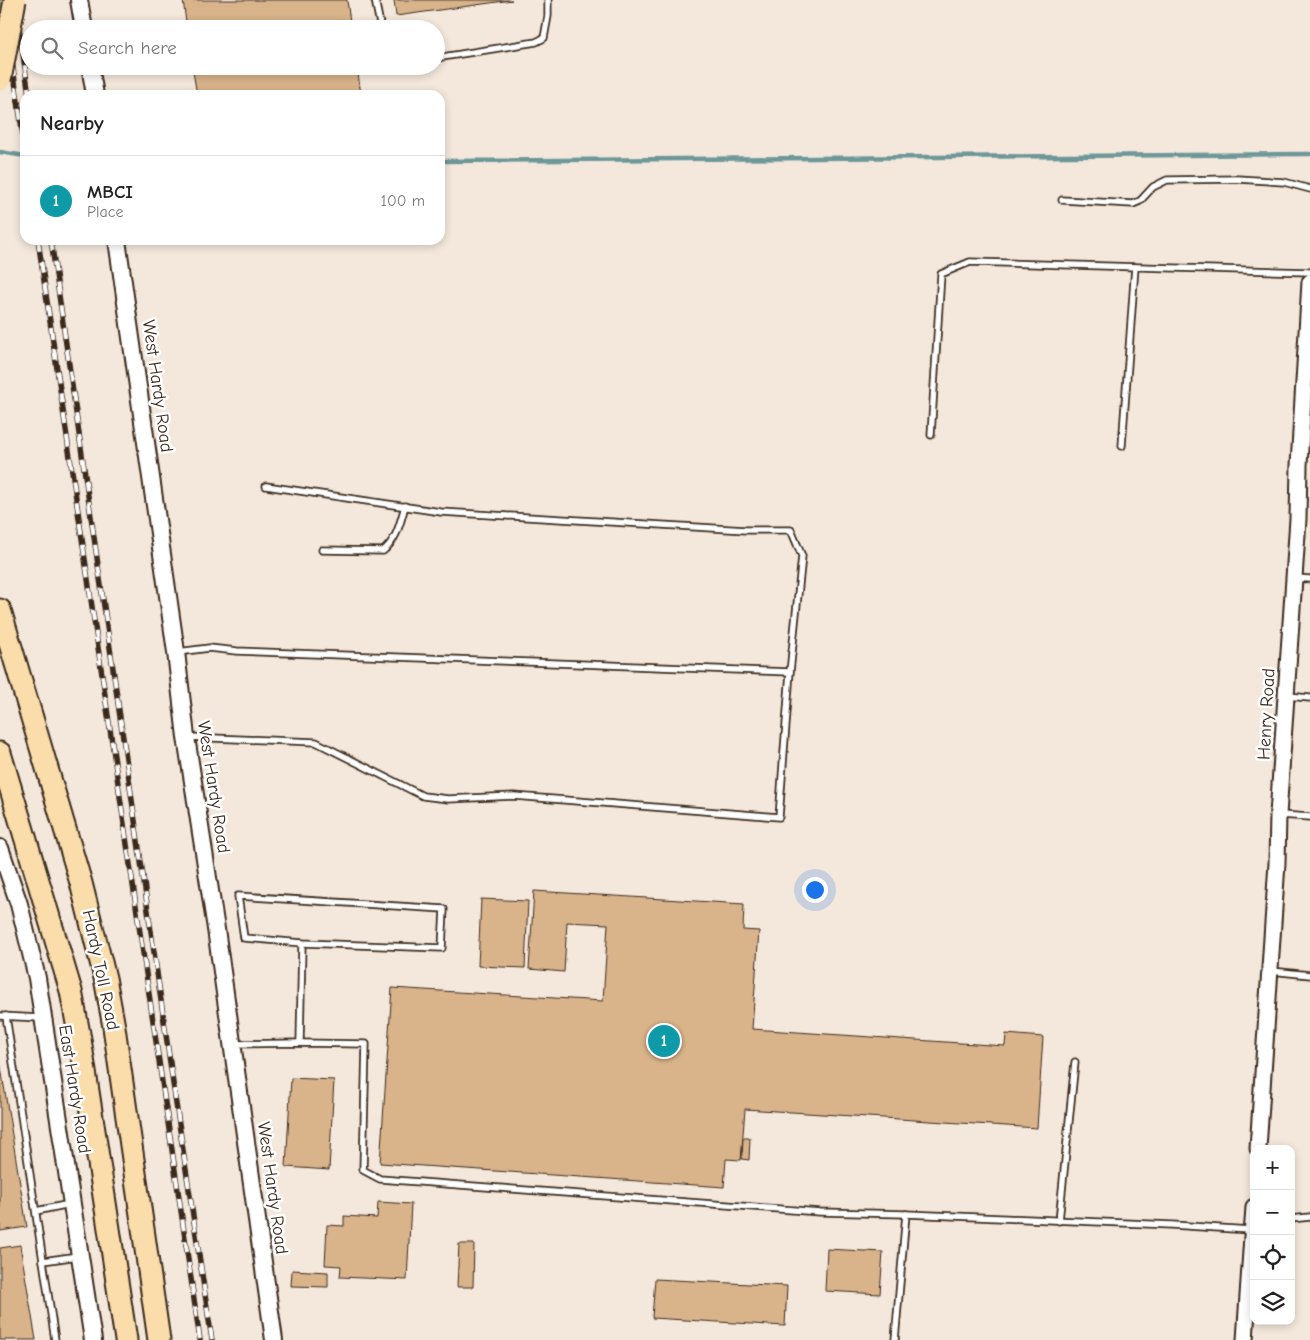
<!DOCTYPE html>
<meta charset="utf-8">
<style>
:root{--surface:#fff;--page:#f2f2f2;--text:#222;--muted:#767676;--line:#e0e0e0;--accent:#2563eb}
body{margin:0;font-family:"Comic Neue",sans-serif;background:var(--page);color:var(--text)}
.controls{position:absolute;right:15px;bottom:15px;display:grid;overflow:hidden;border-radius:10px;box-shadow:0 2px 8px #0003}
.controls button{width:45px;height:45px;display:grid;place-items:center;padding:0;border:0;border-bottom:1px solid var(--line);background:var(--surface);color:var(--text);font:25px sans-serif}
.you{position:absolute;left:814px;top:889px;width:18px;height:18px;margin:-12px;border:4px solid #fff;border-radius:50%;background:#1a73e8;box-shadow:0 0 0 8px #1a73e833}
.badge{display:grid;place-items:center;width:32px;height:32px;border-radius:50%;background:var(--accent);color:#fff;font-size:16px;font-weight:700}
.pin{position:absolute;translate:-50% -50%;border:2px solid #fff;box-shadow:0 1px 5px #0006}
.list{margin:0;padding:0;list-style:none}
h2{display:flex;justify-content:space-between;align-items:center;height:65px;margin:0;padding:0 20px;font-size:21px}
h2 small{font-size:16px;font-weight:400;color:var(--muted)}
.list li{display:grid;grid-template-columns:32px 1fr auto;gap:15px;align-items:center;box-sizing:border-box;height:90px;padding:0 20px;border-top:1px solid var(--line)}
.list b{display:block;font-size:19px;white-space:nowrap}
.list p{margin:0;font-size:16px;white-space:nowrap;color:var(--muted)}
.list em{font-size:16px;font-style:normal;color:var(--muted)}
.icon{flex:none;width:28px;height:28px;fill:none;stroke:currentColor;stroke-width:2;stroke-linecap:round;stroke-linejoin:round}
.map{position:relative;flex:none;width:1310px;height:1340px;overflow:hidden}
.search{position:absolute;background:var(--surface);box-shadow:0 2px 8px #0003;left:20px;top:20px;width:425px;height:55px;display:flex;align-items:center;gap:12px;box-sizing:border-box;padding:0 18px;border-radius:28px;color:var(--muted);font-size:19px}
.panel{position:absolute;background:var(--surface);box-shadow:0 2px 8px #0003;left:20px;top:90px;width:425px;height:155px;border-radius:15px}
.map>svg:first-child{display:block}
</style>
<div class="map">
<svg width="1310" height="1340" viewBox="0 0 1310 1340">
<rect width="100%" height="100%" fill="#f4e8dc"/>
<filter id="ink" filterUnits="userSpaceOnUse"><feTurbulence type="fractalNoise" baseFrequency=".02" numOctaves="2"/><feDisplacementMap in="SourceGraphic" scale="10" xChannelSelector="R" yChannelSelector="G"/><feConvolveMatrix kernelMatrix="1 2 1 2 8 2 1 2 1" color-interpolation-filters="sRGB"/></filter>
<g filter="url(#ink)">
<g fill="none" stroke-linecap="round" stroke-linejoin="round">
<!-- stream -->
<g stroke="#6d9798" stroke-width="4.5">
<polyline points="0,152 25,156"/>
<polyline points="440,161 1310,154"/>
</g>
</g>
<!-- building -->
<g fill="#d9b38a" stroke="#3b2a1e">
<polygon points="183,0 347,0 351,29 187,29"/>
<polygon points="394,0 512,0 396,16"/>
<polygon points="192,66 357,66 361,95 197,95"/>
<polygon points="534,891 744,904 743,930 759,931 752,1029 1005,1046 1006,1034 1043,1037 1037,1128 745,1109 741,1160 726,1159 724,1187 380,1163 392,988 603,1001 608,924 567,922 564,972 529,969"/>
<polygon points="481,899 528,901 525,968 478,966"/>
<polygon points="0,1061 27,1227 0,1231"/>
<polygon points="291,1078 334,1080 329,1170 286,1167"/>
<polygon points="743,1138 750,1138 749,1160 742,1159"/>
<polygon points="378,1202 411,1204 407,1280 340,1277 341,1266 325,1265 327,1225 344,1226 344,1216 377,1218"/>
<polygon points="459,1244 474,1244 473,1287 457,1287"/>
<polygon points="20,1245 36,1340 0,1340 0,1248"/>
<polygon points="827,1249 883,1252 880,1294 825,1291"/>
<polygon points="292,1270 328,1272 328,1287 291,1286"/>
<polygon points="655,1279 787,1286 785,1326 652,1318"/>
</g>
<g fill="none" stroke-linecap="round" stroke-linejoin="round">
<!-- service casing -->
<g stroke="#3b2a1e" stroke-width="9">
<g id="service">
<polyline points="375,0 381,29"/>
<polyline points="436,58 536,42 544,38 548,16 548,0"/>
<polyline points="1062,200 1133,204 1140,201 1153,187 1167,180 1238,179 1284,182 1310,189"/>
<polyline points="931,435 941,274 970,262 1310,272"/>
<polyline points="1122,446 1135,267"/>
<polyline points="266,486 441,512 746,530 791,530 802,556 790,672"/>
<path d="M322 550 383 551C397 540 400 523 405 506"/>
<polyline points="1295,578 1310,579"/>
<polyline points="178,652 209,648 237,651 790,672 779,817 514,796 448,799 423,796 316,742 187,737"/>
<polyline points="1287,696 1310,698"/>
<polyline points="1280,815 1310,817"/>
<polygon points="238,896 444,909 442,948 302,943 244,938"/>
<polyline points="1271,971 1310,975"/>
<polyline points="0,1016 40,1018"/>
<polyline points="6,1016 55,1340"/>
<polyline points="300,1043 302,943"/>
<polyline points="235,1044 300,1043 366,1044 363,1170 380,1179 820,1212 906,1214"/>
<polyline points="36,1211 70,1204"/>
<polyline points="1291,1219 1310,1217"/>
<polyline points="1059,1221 1075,1062"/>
<polyline points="43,1261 78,1256"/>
<polyline points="895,1340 906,1214 1172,1225 1250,1230"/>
</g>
</g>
<!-- tertiary casing -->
<g stroke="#3b2a1e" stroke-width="19">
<g id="tertiary">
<polyline points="1258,1149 1277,863 1278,815 1298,519 1299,465 1310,282"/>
<polyline points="1245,1340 1254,1207"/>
</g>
</g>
<!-- secondary casing -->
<g stroke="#3b2a1e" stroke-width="20">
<g id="secondary">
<polyline points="79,0 84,29"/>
<polyline points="90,66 95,95"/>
<polyline points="117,240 176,652 186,737 216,929 274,1340"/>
<polyline points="0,848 19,904 37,978 93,1340"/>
</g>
</g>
<!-- motorway casing -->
<g stroke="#3b2a1e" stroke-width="25">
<g id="motorway">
<polyline points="0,610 81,883 105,978 114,1027 159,1340"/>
<polyline points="0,753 71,991 80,1039 126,1340"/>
</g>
</g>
<!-- service -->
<use href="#service" stroke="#fff" stroke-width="5.5"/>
<!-- tertiary -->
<use href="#tertiary" stroke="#fff" stroke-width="15"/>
<!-- secondary -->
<use href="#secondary" stroke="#fff" stroke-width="16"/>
<!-- motorway -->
<use href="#motorway" stroke="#faddab" stroke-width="21"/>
<!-- rail casing -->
<g stroke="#3b2a1e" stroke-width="5.5">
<g id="rail">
<polyline points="3,0 25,149"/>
<polyline points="15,0 29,95"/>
<polyline points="38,240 200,1340"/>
<polyline points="51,240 176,1104 212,1340"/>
</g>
</g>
<!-- rail -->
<use href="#rail" stroke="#fff" stroke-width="4" stroke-dasharray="11" stroke-linecap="butt"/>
<!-- motorway-bridge casing -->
<g stroke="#3b2a1e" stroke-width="25" stroke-linecap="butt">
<polyline id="motorway-bridge" points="0,80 15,0"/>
</g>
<!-- motorway-bridge -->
<use href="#motorway-bridge" stroke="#faddab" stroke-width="21"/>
</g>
</g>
<g text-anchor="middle" stroke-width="5" stroke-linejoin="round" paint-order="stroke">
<!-- street labels -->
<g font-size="18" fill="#3b2a1e" stroke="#fff">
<text transform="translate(158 386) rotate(82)" y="6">West Hardy Road</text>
<text transform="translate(1266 714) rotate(-87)" y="6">Henry Road</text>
<text transform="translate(214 787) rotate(81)" y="6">West Hardy Road</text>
<text transform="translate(101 970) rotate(78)" y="6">Hardy Toll Road</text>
<text transform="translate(75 1089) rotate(81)" y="6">East Hardy Road</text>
<text transform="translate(273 1188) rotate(82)" y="6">West Hardy Road</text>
</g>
</g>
</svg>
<div class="controls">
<button>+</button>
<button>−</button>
<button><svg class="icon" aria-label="locate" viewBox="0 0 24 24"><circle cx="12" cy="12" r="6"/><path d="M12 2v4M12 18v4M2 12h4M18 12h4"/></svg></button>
<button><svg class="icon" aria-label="layers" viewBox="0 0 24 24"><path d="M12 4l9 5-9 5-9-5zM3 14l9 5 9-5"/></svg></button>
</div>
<div class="you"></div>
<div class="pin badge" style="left:664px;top:1041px;background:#0f9aa8">1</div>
<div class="search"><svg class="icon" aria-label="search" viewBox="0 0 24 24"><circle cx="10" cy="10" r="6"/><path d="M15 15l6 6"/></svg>Search here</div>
<section class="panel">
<h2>Nearby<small></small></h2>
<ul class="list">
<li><span class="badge" style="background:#0f9aa8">1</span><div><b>MBCI</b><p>Place</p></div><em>100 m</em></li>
</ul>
</section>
</div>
